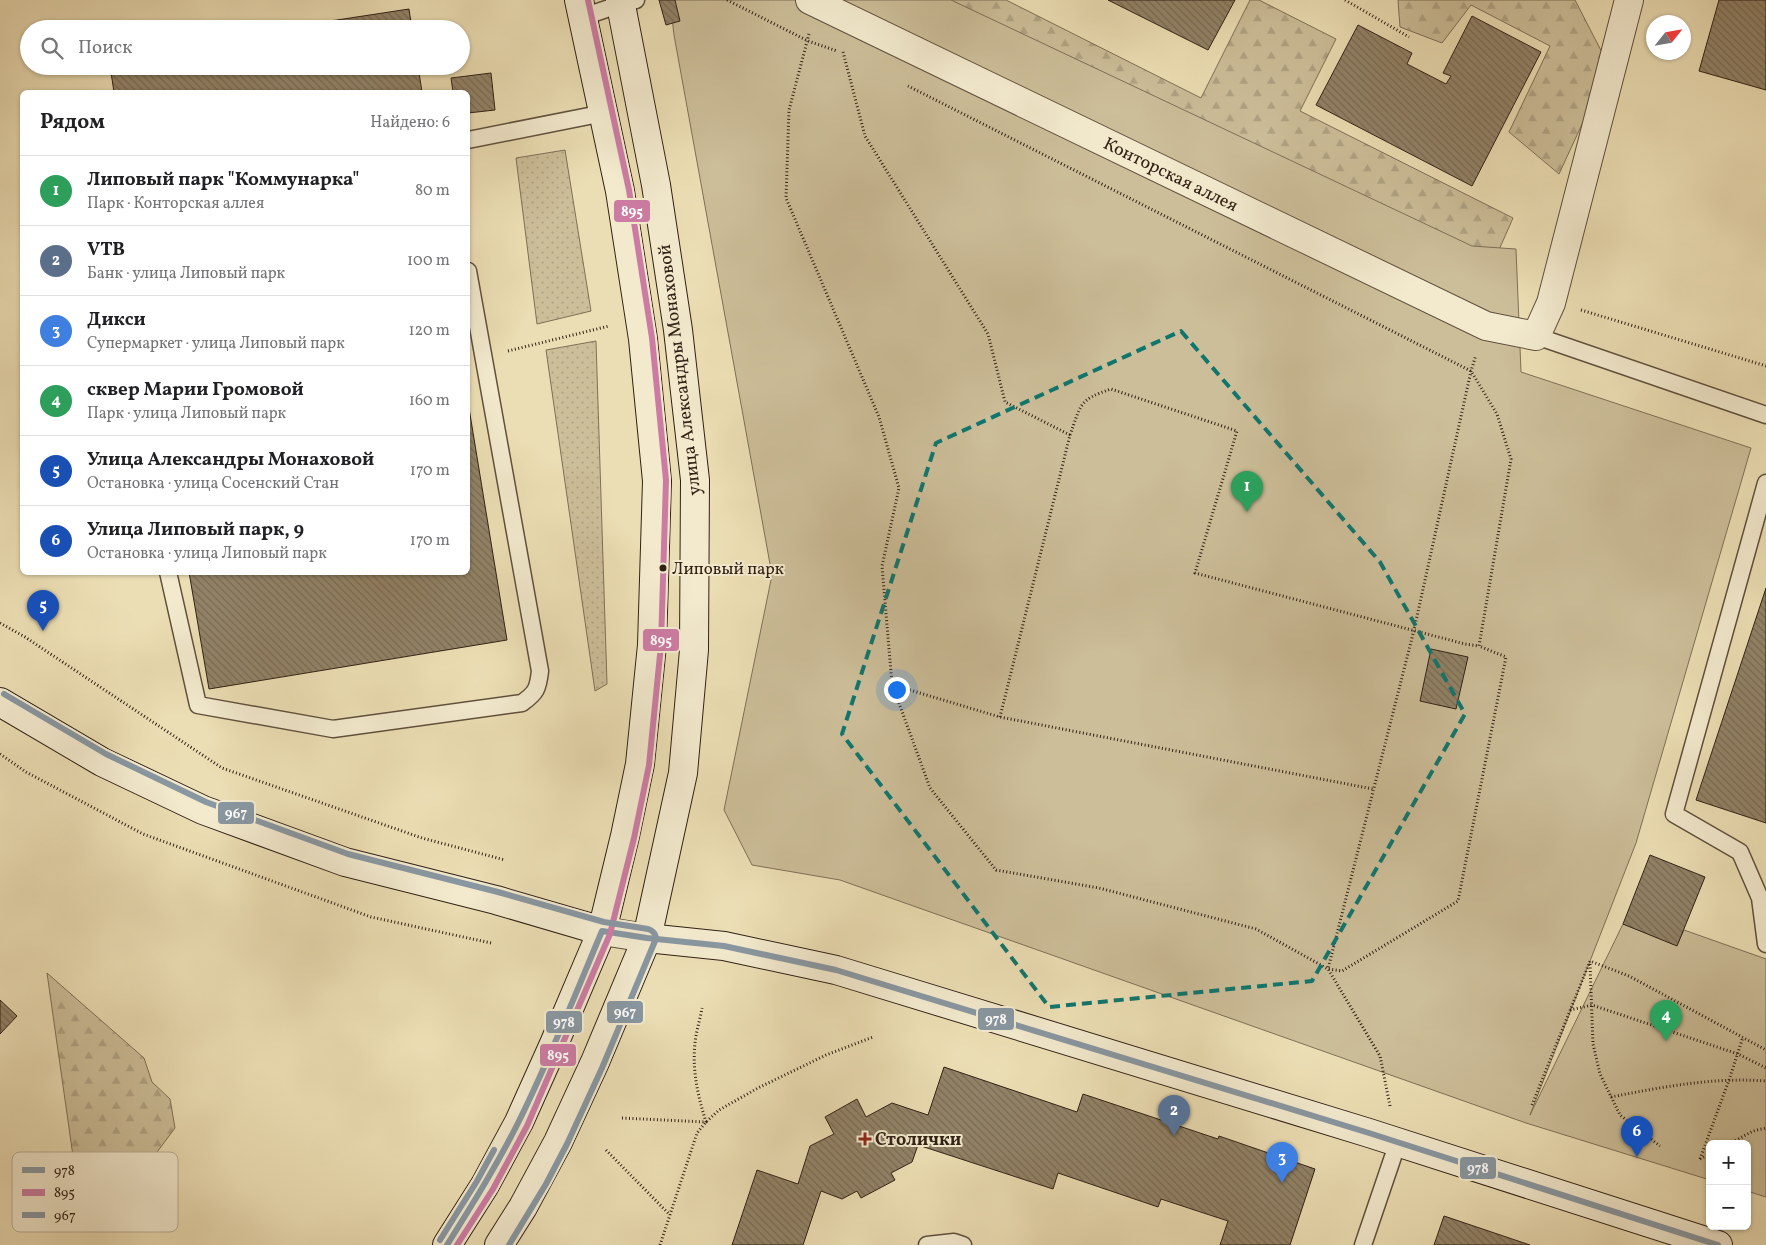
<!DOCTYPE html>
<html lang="ru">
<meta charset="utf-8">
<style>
:root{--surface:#fff;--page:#f2f2f2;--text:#202124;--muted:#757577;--line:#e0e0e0;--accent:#1a73e8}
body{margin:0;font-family:Vollkorn,serif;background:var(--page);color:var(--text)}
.controls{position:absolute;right:15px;bottom:15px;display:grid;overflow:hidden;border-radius:8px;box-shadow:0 1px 4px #0004}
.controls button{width:45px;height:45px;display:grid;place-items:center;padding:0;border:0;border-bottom:1px solid var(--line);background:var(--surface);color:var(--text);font:25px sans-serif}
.compass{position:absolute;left:1646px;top:15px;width:45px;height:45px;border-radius:50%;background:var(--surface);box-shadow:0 1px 4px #0004;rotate:59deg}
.you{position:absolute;left:896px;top:689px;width:18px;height:18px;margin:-12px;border:4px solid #fff;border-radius:50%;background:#1a73e8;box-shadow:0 0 0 8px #1a73e833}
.badge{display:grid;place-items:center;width:32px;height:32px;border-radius:50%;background:var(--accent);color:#fff;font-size:16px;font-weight:700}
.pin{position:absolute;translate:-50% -41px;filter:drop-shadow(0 1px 2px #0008)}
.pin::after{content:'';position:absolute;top:26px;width:18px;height:15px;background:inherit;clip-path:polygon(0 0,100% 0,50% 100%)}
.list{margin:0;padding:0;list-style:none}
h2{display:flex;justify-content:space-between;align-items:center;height:65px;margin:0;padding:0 20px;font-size:21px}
h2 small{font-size:16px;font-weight:400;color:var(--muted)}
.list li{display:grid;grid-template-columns:32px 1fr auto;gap:15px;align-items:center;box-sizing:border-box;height:70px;padding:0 20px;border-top:1px solid var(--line)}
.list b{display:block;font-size:19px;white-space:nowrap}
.list p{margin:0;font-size:16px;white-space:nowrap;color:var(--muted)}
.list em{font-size:16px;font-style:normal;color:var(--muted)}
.icon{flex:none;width:28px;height:28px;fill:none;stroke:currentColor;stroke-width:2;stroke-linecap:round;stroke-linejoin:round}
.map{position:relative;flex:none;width:1766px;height:1245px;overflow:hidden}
.search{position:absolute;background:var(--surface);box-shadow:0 1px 4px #0004;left:20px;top:20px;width:450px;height:55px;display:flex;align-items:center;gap:12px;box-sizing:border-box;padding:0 18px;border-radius:28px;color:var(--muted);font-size:19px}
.panel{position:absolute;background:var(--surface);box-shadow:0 1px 4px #0004;left:20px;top:90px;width:450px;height:485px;border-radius:8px}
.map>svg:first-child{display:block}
</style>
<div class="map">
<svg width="1766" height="1245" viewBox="0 0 1766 1245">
<defs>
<pattern id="grass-dots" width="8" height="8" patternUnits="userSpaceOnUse" patternTransform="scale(1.25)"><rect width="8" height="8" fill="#ccbe99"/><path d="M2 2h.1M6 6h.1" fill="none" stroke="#b0a383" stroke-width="1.8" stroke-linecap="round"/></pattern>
<pattern id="forest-firs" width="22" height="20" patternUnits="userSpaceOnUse" patternTransform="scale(1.25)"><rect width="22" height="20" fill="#ccbe99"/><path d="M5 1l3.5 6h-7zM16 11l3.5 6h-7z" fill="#b0a383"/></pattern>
<pattern id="building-back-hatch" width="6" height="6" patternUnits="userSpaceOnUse" patternTransform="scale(1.25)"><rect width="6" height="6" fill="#928368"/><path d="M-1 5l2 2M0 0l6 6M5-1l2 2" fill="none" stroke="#786b54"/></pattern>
</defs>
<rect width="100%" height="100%" fill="#ecdeb4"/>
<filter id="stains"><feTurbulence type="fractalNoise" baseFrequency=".004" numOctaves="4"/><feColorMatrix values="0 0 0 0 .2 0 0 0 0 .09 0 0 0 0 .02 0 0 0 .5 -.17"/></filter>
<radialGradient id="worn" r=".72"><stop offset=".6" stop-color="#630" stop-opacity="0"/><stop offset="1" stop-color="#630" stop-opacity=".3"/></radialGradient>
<!-- grass -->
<g fill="url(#grass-dots)" stroke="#7e7057">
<polygon points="565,150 591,311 537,324 516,158"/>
<polygon points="596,341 607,684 595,691 546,350"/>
</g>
<!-- forest -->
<g fill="url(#forest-firs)" stroke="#7e7057">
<polygon points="898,0 1006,0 1201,98 1250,0 1259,0 1336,39 1300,111 1513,218 1484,284"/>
<polygon points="1398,0 1575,0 1609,66 1559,174 1509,132 1550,46 1471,5 1442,43 1400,27"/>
<polygon points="47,973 144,1058 152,1082 170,1099 175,1128 125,1195 73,1156"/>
</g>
<!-- park -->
<polygon fill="#ccbe99" stroke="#7e7057" points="670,0 951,0 1472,246 1516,249 1521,372 1751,448 1636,843 1530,1115 1623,924 1677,945 1684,930 1766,959 1766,1197 1747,1191 1747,1144 1710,1144 1710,1180 1526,1123 840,880 752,865 724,810 772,575 674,35"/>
<!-- building -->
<g fill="url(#building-back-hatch)" stroke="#312115">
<polygon points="659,0 675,0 680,21 666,25"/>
<polygon points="1108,0 1235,0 1208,50"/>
<polygon points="1719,0 1766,0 1766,90 1699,71"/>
<polygon points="409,9 412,29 278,29"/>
<polygon points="1472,16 1541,52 1472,186 1316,105 1358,25 1412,53 1407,64 1446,84 1451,76 1443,73"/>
<polygon points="110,66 418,66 422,92 114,92"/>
<polygon points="491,73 495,110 468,113 468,92 453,92 451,78"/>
<polygon points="468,402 507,640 209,689 189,572 468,572"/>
<polygon points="1766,588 1766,823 1696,800"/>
<polygon points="1431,649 1468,657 1456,709 1420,701"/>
<polygon points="1650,855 1705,877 1677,946 1623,924"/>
<polygon points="0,1000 17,1016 0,1034"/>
<polygon points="944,1067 1077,1112 1083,1094 1218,1139 1219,1136 1315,1169 1290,1245 1220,1245 1228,1221 1161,1199 1158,1207 1058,1173 1053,1189 918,1145 912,1162 891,1173 895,1180 861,1198 857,1191 842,1199 821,1191 803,1245 732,1245 757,1170 798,1184 810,1146 834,1134 825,1117 857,1099 866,1117 892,1103 928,1115"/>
<polygon points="1444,1216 1530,1245 1434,1245"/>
</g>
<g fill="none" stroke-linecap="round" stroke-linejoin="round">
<!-- lane casing -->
<g stroke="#60503d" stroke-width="19">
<g id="lane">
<polyline points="583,17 621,4 636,0"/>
<polyline points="468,140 604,113"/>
<polyline points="1536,336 1766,415"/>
<polyline points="1766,483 1674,814 1740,852 1760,898 1766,944"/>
<path d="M168 572 198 705 333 729 522 703C536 693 538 689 540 671L468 271"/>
<polyline points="927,1245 954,1242 963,1245"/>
<polyline points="1363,1245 1398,1142"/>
</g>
</g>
<!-- street casing -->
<g stroke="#60503d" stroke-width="30">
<g id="street">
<polyline points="810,0 1486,326 1536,336 1551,303 1629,0"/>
<polyline points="602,931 647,938"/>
</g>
</g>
<!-- secondary casing -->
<g stroke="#312115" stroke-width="30">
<g id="secondary">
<polyline points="0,702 102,762 203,810 345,862 496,900 602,931"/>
<polyline points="647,938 724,946 836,970 1369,1133 1718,1245"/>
<polyline points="447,1245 485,1185 519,1122 554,1044 602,931 625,836 640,764 652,645 657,481 643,339 620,191 579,0"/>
<polyline points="499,1245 523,1207 558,1142 595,1062 647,938 683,773 694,650 695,480 678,330 656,185 620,0"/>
</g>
</g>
<!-- path -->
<g stroke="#312115" stroke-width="3" stroke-dasharray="1 2.5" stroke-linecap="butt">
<polyline points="727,0 808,41 837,51"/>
<polyline points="1345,0 1409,37"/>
<polyline points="809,34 789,110 786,198 879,417 899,488 882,566 892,684 930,788 996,870 1099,888 1256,929 1328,969 1342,971 1458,901 1506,657 1479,646 1511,459 1497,414 1471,371 908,86"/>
<polyline points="843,52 865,136 988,334 1005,402 1070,435"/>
<polyline points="1581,310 1766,366"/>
<polyline points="508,351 609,326"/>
<polyline points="0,623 25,637 222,768 422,838 505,860"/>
<polyline points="893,685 1000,717 1373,789"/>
<path d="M1000 717 1070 435C1081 405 1078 400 1111 389L1237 431 1195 573 1465 644 1479 646"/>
<polyline points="0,754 26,772 143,834 371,917 491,943"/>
<polyline points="1590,964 1593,1044 1600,1074 1620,1115 1660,1146"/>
<polyline points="1570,1010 1592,1005 1738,1054 1766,1068"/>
<path d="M1611 1097C1662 1087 1714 1077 1766 1081"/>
<polyline points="1532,1105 1590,961 1629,976 1766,1050"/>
<polyline points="1390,1106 1380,1056 1328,969 1414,630 1471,371 1476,355"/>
<path d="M622 1118 706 1122C698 1096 692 1071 695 1043 696 1032 700 1020 702 1008"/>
<polyline points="1729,1144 1753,1131 1766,1128"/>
<polyline points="606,1150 670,1215"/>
<polyline points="1700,1159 1729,1080 1743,1037"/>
<polyline points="1700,1159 1710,1154"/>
<polyline points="660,1245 697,1133 706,1122 719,1110 758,1088 826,1055 873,1037"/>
</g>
<!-- lane -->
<use href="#lane" stroke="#f3eace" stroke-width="16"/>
<!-- street -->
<use href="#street" stroke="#f3eace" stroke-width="28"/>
<!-- secondary -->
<use href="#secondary" stroke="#f3eace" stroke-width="28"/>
<!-- bus-1 casing -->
<g stroke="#f3eace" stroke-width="10">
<path id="bus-1" d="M447 1245C472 1205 497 1165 518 1123 549 1061 575 995 602 931L647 938 724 946 836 970 1369 1133 1718 1245"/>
</g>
<!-- bus-2 casing -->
<g stroke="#f3eace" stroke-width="10">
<polyline id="bus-2" points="457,1245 493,1189 527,1126 610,934 634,838 649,765 661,645 666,480 652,338 629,190 588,0"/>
</g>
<!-- bus-3 casing -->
<g stroke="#f3eace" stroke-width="10">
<g id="bus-3">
<path d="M4 694 106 754 206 802 348 854 498 892 604 922 648 929C654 931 657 935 655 941L602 1068 567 1144 546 1184 509 1245"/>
<polyline points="440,1240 477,1181 494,1150"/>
</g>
</g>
<!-- bus-1 -->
<use href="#bus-1" stroke="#8897a1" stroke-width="6"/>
<!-- bus-2 -->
<use href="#bus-2" stroke="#cc7ca3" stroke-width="6"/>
<!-- bus-3 -->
<use href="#bus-3" stroke="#8897a1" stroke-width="6"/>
</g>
<!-- marked area -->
<path fill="none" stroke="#0f766e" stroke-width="4" stroke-dasharray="10 6" stroke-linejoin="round" d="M1181 331 1380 562 1465 714 1312 981 1049 1007 842 734 936 443Z"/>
<!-- markers -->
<circle fill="#312115" stroke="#f3eace" stroke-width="2" cx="663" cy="568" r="4.5"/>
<path fill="#8f2418" stroke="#f3eace" stroke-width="2" d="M862.5 1131.5h5v5h5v5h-5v5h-5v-5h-5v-5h5z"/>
<g text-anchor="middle" stroke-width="4" stroke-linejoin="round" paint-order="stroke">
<!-- bus labels -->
<g font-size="17" fill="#312115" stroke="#f3eace" text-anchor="start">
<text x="672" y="574">Липовый парк</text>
</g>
<!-- street labels -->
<g font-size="18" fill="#312115" stroke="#f3eace">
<text transform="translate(1171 174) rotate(26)" y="6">Конторская аллея</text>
<text transform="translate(679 370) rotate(-97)" y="6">улица Александры Монаховой</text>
</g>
<!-- poi labels -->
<g font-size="18" font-weight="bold" fill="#312115" stroke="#f3eace" text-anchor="start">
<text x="875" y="1145">Столички</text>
</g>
</g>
<!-- legend -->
<rect x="12" y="1152" width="166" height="80" rx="8" fill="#f3eace" stroke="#b9ae96" stroke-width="1"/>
<rect x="22" y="1167" width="23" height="6" fill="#8897a1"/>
<rect x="22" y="1189" width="23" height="7" fill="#cc7ca3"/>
<rect x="22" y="1212" width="23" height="6" fill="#8897a1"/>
<g font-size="14" fill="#312115">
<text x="54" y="1175">978</text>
<text x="54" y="1197">895</text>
<text x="54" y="1220">967</text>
</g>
<g stroke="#f3eace" stroke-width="2">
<rect x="613" y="199" width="38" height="24" rx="5" fill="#cc7ca3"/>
<rect x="642" y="628" width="38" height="24" rx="5" fill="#cc7ca3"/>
<rect x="217" y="801" width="38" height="24" rx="5" fill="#8897a1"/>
<rect x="606" y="1000" width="38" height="24" rx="5" fill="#8897a1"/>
<rect x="977" y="1007" width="38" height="24" rx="5" fill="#8897a1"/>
<rect x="545" y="1010" width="38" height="24" rx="5" fill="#8897a1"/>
<rect x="539" y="1043" width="38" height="24" rx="5" fill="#cc7ca3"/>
<rect x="1459" y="1156" width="38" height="24" rx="5" fill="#8897a1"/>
</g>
<g font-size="14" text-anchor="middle" font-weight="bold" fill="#fff">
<text x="632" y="216">895</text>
<text x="661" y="645">895</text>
<text x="236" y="818">967</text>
<text x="625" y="1017">967</text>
<text x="996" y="1024">978</text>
<text x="564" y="1027">978</text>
<text x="558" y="1060">895</text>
<text x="1478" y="1173">978</text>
</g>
<rect width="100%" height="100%" filter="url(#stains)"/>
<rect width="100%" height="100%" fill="url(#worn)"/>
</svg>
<div class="controls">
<button>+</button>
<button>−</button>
</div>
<svg class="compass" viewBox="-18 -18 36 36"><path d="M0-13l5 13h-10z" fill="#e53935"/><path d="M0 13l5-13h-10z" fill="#757577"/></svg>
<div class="you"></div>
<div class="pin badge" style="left:1247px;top:512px;background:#2e9e5b">1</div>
<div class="pin badge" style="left:1174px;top:1136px;background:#5c6f8a">2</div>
<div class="pin badge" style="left:1282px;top:1183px;background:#3f7fe0">3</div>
<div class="pin badge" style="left:1666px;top:1041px;background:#2e9e5b">4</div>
<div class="pin badge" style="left:43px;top:631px;background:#1a4fb4">5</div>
<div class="pin badge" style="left:1637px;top:1157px;background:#1a4fb4">6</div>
<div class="search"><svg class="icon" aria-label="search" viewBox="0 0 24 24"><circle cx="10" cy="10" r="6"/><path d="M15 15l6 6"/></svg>Поиск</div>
<section class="panel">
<h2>Рядом<small>Найдено: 6</small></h2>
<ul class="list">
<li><span class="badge" style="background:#2e9e5b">1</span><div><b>Липовый парк &quot;Коммунарка&quot;</b><p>Парк · Конторская аллея</p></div><em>80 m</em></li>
<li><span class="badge" style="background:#5c6f8a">2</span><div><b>VTB</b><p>Банк · улица Липовый парк</p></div><em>100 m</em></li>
<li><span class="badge" style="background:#3f7fe0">3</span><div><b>Дикси</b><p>Супермаркет · улица Липовый парк</p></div><em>120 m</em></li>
<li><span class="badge" style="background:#2e9e5b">4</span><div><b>сквер Марии Громовой</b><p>Парк · улица Липовый парк</p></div><em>160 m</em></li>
<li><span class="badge" style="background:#1a4fb4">5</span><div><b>Улица Александры Монаховой</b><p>Остановка · улица Сосенский Стан</p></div><em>170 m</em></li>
<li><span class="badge" style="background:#1a4fb4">6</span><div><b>Улица Липовый парк, 9</b><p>Остановка · улица Липовый парк</p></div><em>170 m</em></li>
</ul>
</section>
</div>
